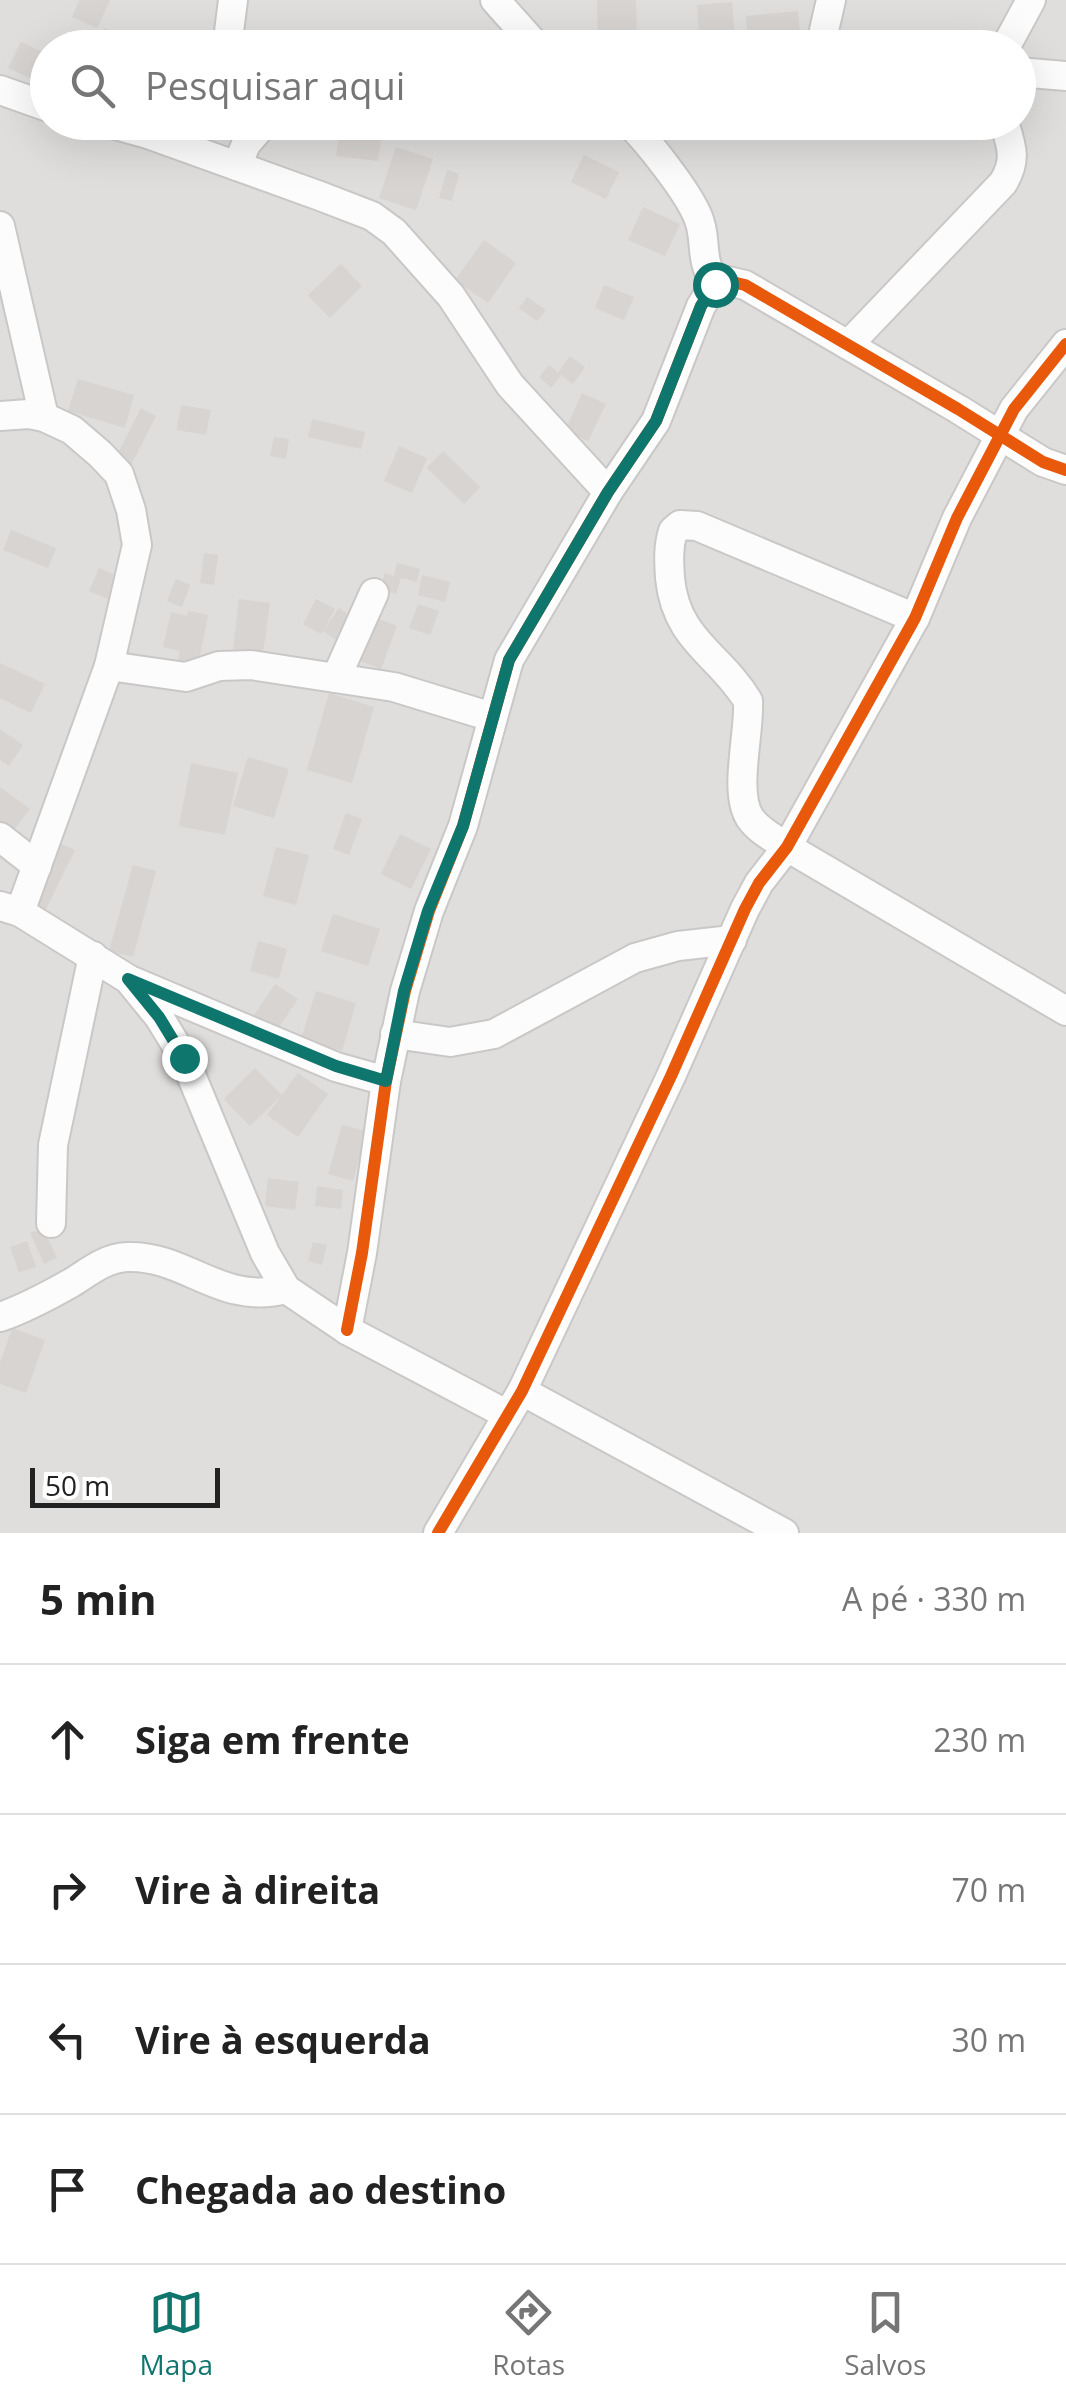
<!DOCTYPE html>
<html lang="pt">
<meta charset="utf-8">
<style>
:root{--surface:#fff;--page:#f2f2f2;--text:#222;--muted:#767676;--line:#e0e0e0;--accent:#0f766e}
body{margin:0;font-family:"Open Sans",sans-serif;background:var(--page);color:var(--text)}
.scale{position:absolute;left:30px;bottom:25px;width:190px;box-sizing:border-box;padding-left:10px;border:5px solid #222;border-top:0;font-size:28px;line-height:35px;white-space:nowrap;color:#222;-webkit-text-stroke:8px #fff;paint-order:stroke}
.stop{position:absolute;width:30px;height:30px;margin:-22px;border:8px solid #0f766e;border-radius:50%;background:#fff}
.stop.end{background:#0f766e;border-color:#fff;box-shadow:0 2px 10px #0008}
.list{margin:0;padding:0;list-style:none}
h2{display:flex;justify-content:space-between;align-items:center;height:130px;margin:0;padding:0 40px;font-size:42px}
h2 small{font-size:32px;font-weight:400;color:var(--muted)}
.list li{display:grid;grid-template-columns:65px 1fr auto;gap:30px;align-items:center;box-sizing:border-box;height:150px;padding:0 40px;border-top:2px solid var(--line)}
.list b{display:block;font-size:38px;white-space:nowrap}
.list em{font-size:32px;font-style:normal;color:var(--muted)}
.icon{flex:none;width:55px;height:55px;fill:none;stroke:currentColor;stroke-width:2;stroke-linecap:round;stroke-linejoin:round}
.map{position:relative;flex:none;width:1066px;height:1533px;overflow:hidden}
.search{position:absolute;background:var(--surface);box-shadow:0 10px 40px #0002;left:30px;right:30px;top:30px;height:110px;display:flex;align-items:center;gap:25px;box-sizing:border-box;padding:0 35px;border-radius:55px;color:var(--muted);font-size:38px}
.sheet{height:730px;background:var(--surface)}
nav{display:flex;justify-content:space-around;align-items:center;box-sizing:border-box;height:140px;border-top:2px solid var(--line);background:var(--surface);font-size:28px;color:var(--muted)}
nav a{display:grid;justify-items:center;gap:5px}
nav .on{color:var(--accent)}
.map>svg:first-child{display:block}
</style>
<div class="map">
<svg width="1066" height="1533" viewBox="0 0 1066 1533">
<rect width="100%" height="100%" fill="#f0eeeb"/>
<!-- residential -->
<path fill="#dfdedc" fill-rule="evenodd" d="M0 0H1066V1533H0ZM48 48H1018V122H48Z"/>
<!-- building -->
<g fill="#d7d4d2">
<polygon points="80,0 110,0 97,28 72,17"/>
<polygon points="597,0 636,0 637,46 598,47"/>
<polygon points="732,2 735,43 700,46 697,5"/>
<polygon points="798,11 800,36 748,40 746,16"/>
<polygon points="105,28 127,42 123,48 93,48"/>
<polygon points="21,42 45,53 32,79 8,68"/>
<polygon points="171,122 201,122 193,138 169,125"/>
<polygon points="340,125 382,131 378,161 336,156"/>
<polygon points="396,147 433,159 416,210 379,198"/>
<polygon points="584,155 619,172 606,199 571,182"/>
<polygon points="447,170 459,174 452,201 439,198"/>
<polygon points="643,207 680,224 665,256 628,240"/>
<polygon points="484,240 516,263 488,303 455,280"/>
<polygon points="341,264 362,286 330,318 308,295"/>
<polygon points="604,285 634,297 624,320 595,308"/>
<polygon points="527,297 546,310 537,321 519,308"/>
<polygon points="570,356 585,367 573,384 561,375 551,388 539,377 549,365 558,373"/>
<polygon points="78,379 134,395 125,428 68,411"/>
<polygon points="582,393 606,404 588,441 565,431"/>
<polygon points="181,405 211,410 206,435 177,430"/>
<polygon points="141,408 156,416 131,465 116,457"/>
<polygon points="312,419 365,432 361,449 308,437"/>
<polygon points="274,437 289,439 286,459 270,456"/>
<polygon points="399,446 427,458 412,493 384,481"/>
<polygon points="443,451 480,487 464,504 427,468"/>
<polygon points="11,530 56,548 48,568 3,550"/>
<polygon points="204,553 218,555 214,585 200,583"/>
<polygon points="397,563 420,569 417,582 401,578 396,594 380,589 385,573 394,576"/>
<polygon points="99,568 123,579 113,601 89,591"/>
<polygon points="422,575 450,582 445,602 418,595"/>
<polygon points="176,579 190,585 182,607 167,601"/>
<polygon points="239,599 270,603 263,653 233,649"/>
<polygon points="316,599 335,609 323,631 339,608 354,619 339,642 323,631 321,634 303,624"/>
<polygon points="418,604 439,611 430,635 409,628"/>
<polygon points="188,611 208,615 198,665 178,662 180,651 163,647 171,612 187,616"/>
<polygon points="371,616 397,626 381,669 355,659"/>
<polygon points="0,663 45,684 31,713 0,698"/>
<polygon points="329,693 374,707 352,783 307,770"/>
<polygon points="0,729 23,745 9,766 0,760"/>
<polygon points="248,757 289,769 274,818 233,806"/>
<polygon points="191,763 238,773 225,835 179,826"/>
<polygon points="0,787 30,809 12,832 0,823"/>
<polygon points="346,813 362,819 349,855 333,849"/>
<polygon points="400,834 431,849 411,889 381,874"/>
<polygon points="60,843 75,850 45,911 30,904"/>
<polygon points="276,847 309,855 296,905 263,896"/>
<polygon points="133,865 156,871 133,957 109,951"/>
<polygon points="333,914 380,929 368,966 321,951"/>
<polygon points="258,941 287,949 279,979 250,971"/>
<polygon points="275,984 298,999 274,1034 252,1018"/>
<polygon points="316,991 356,1003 342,1051 301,1039"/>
<polygon points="255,1068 282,1095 250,1126 224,1099"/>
<polygon points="298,1073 328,1094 298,1137 267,1115"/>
<polygon points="342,1125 366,1131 353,1181 328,1174"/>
<polygon points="268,1178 299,1182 295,1210 265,1206"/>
<polygon points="317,1186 343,1190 341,1209 315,1206"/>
<polygon points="43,1228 57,1258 44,1264 30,1233"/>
<polygon points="27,1241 36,1267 19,1272 10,1247"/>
<polygon points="313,1242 327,1245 322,1265 308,1261"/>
<polygon points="12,1328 45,1340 26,1393 0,1384 0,1363"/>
</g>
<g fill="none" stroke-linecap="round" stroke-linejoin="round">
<!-- street casing -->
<g stroke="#c9c8c7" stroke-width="32">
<g id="street">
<polyline points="495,0 538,48"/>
<polyline points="227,48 233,0"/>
<polyline points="820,48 831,0"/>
<polyline points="1005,48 1031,0"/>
<polyline points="1018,72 1066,76"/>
<polyline points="0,90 48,107"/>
<polyline points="105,122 148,134 320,196 372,216 394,232 451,296 510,385 608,492"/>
<path d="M628 122C647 140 688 192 698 217 708 241 698 255 715 284"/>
<polyline points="237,166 246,144 265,122"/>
<polyline points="0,226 44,417"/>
<path d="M848 345 1003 183C1017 160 1012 147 1004 122"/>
<polyline points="0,416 29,414 44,417 72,430 100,454 119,474 131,510 137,545 109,666 20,912"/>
<path d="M915 618 697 526 680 525 673 531C668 547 669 562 670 578 676 641 720 654 748 701 750 733 733 792 750 818 759 831 774 838 787 847L1066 1011"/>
<polyline points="109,666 186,677 219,666 251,665 394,687 492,717"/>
<polyline points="336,678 374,593"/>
<polyline points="0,837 37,866"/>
<polyline points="0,906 20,912 128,979 159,1017 184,1058 265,1253 286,1289 347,1330 508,1415"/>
<polyline points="132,981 336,1067 386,1081"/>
<polyline points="395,1034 450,1042 494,1034 635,958 678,946 732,940"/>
<polyline points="51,1223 53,1145 93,956"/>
<path d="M0 1317C24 1309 48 1296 71 1283 89 1272 105 1258 127 1257 187 1255 220 1306 286 1289"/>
<polyline points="347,1330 362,1253 386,1081 405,991 429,911 463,826 509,660 608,492 656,421 701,306 715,284 728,281 745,285 958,409 1043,462 1066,470"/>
<polyline points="522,1391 784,1533"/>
<polyline points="438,1533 522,1391 671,1076 745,909 759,883 787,847 915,618 957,518 1014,409 1066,344"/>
</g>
</g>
<!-- street -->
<use href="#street" stroke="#fdfcfc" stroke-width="28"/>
<!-- cycleway casing -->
<g stroke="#fff" stroke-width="19">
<g id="cycleway">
<polyline points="347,1330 362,1253 386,1081 405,991 429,911 463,826 509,660 608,492 656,421 701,306 715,284 728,281 745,285 958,409 1043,462 1066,470"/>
<polyline points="438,1533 522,1391 671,1076 745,909 759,883 787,847 915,618 957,518 1014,409 1066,344"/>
</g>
</g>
<!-- cycleway -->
<use href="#cycleway" stroke="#e8590c" stroke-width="12"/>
</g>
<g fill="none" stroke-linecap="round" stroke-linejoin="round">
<!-- route -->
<polyline stroke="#0f766e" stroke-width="12" points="184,1058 159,1017 128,979 336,1066 386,1081 404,991 428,911 463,826 509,660 608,492 656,421 701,306 715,284"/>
</g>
</svg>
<div class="scale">50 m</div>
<div class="stop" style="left:715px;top:284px"></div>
<div class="stop end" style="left:184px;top:1058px"></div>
<div class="search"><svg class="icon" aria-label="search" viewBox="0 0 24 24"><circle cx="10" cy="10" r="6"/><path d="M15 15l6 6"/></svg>Pesquisar aqui</div>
</div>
<section class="sheet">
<h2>5 min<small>A pé · 330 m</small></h2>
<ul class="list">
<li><svg class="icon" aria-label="ahead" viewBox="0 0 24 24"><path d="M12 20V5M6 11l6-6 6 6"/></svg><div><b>Siga em frente</b></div><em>230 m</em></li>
<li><svg class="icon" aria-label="right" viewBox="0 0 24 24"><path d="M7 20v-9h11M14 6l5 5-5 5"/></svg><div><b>Vire à direita</b></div><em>70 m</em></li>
<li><svg class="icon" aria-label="left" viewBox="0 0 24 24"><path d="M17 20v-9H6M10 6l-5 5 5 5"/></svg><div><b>Vire à esquerda</b></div><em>30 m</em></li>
<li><svg class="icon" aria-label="arrive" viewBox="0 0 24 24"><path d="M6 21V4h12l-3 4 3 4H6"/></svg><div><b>Chegada ao destino</b></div></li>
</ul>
</section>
<nav>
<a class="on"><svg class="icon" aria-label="map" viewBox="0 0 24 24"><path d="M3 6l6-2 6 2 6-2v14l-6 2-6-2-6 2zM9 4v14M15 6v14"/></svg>Mapa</a>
<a><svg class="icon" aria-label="directions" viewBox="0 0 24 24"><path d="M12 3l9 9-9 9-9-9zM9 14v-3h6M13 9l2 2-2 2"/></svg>Rotas</a>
<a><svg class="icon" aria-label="saved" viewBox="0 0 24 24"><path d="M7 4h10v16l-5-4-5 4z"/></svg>Salvos</a>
</nav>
